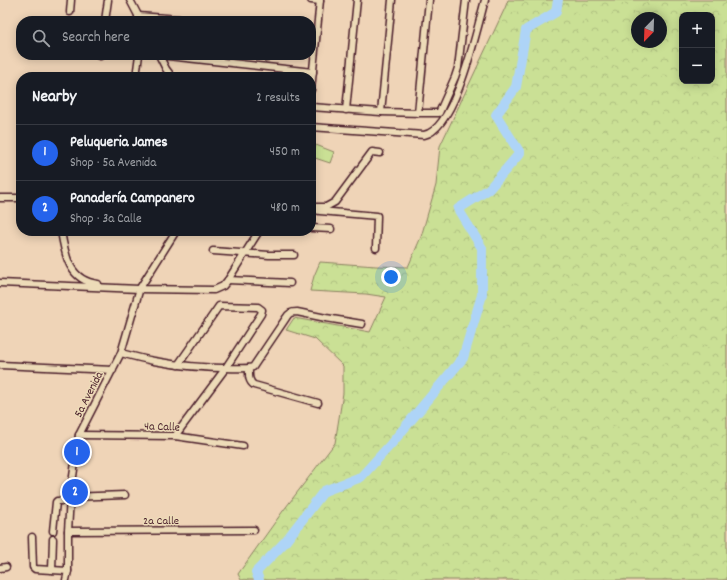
<!DOCTYPE html>
<meta charset="utf-8">
<style>
:root{--surface:#171b24;--page:#20242c;--text:#f1f3f6;--muted:#9ea1a6;--line:#363941;--accent:#2563eb}
body{margin:0;font-family:Dekko,sans-serif;background:var(--page);color:var(--text)}
.controls{position:absolute;right:12px;top:12px;display:grid;overflow:hidden;border-radius:8px;box-shadow:0 2px 10px #0003}
.controls button{width:36px;height:36px;display:grid;place-items:center;padding:0;border:0;border-bottom:1px solid var(--line);background:var(--surface);color:var(--text);font:20px sans-serif}
.compass{position:absolute;left:631px;top:12px;width:36px;height:36px;border-radius:50%;background:var(--surface);box-shadow:0 2px 10px #0003;rotate:203deg}
.you{position:absolute;left:391px;top:277px;width:14px;height:14px;margin:-10px;border:3px solid #fff;border-radius:50%;background:#1a73e8;box-shadow:0 0 0 6px #1a73e833}
.badge{display:grid;place-items:center;width:26px;height:26px;border-radius:50%;background:var(--accent);color:#fff;font-size:13px;font-weight:700}
.pin{position:absolute;translate:-50% -50%;border:2px solid #fff;box-shadow:0 1px 4px #0006}
.list{margin:0;padding:0;list-style:none}
h2{display:flex;justify-content:space-between;align-items:center;height:52px;margin:0;padding:0 16px;font-size:17px}
h2 small{font-size:13px;font-weight:400;color:var(--muted)}
.list li{display:grid;grid-template-columns:26px 1fr auto;gap:12px;align-items:center;box-sizing:border-box;height:56px;padding:0 16px;border-top:1px solid var(--line)}
.list b{display:block;font-size:15px;white-space:nowrap}
.list p{margin:0;font-size:13px;white-space:nowrap;color:var(--muted)}
.list em{font-size:13px;font-style:normal;color:var(--muted)}
.icon{flex:none;width:22px;height:22px;fill:none;stroke:currentColor;stroke-width:2;stroke-linecap:round;stroke-linejoin:round}
.map{position:relative;flex:none;width:727px;height:580px;overflow:hidden}
.search{position:absolute;background:var(--surface);box-shadow:0 2px 10px #0003;left:16px;top:16px;width:300px;height:44px;display:flex;align-items:center;gap:10px;box-sizing:border-box;padding:0 14px;border-radius:16px;color:var(--muted);font-size:15px}
.panel{position:absolute;background:var(--surface);box-shadow:0 2px 10px #0003;left:16px;top:72px;width:300px;height:164px;border-radius:16px}
.map>svg:first-child{display:block}
</style>
<div class="map">
<svg width="727" height="580" viewBox="0 0 727 580">
<defs>
<pattern id="forest-crowns" width="20" height="18" patternUnits="userSpaceOnUse"><rect width="20" height="18" fill="#cae095"/><path d="M2 6a3 3 0 1 1 6 0M12 15a3 3 0 1 1 6 0" fill="none" stroke="#afc081"/></pattern>
</defs>
<rect width="100%" height="100%" fill="#efd4b7"/>
<filter id="ink" filterUnits="userSpaceOnUse"><feTurbulence type="fractalNoise" baseFrequency=".025" numOctaves="2"/><feDisplacementMap in="SourceGraphic" scale="8" xChannelSelector="R" yChannelSelector="G"/><feConvolveMatrix kernelMatrix="1 2 1 2 8 2 1 2 1" color-interpolation-filters="sRGB"/></filter>
<g filter="url(#ink)">
<!-- forest -->
<path fill="url(#forest-crowns)" stroke="#8a8060" fill-rule="evenodd" d="M508 0H727V580H241L238 574 283 511 335 443 343 393V366L315 339 286 330 294 318 370 332 386 297 366 294 310 291 314 276 320 262 376 266 408 267 421 237 436 185 440 146 505 8ZM682 15H712V81H682ZM637 18H661V42H637Z"/>
<!-- garden -->
<polygon fill="#cae095" stroke="#8a8060" points="316,145 334,152 330,163 312,157"/>
<g fill="none" stroke-linecap="round" stroke-linejoin="round">
<!-- river -->
<polyline stroke="#aed4f7" stroke-width="10" points="259,580 256,572 285,542 324,491 361,477 391,444 463,358 482,295 482,248 458,209 489,189 520,153 496,115 516,87 526,30 556,12 558,0"/>
<!-- minor casing -->
<g stroke="#4a1f2b" stroke-width="9">
<g id="minor">
<polyline points="130,0 141,21"/>
<polyline points="311,0 320,1"/>
<polyline points="70,12 71,0"/>
<polyline points="138,16 179,19"/>
<polyline points="105,21 108,0"/>
<polyline points="159,55 313,72"/>
<polyline points="159,55 166,69 172,77"/>
<polyline points="100,56 100,55"/>
<polyline points="136,77 139,55"/>
<polyline points="311,90 320,0"/>
<polyline points="311,107 381,112 422,113 439,113 455,77 458,68 466,0"/>
<polyline points="346,110 357,0"/>
<polyline points="381,112 392,0"/>
<polyline points="418,113 429,0"/>
<path d="M311 127 424 135C456 129 477 28 485 0"/>
<polyline points="0,198 21,198"/>
<polyline points="312,207 326,207 335,202 372,152 380,153"/>
<polyline points="311,209 320,211 377,216 376,248"/>
<polyline points="311,228 331,229"/>
<path d="M61 231C65 255 69 281 98 284"/>
<polyline points="213,251 269,255 294,255"/>
<polyline points="228,280 290,283"/>
<polyline points="0,283 139,289 214,290 223,286 228,280 259,231"/>
<path d="M121 353C132 356 143 359 154 361 185 367 218 369 249 368L253 367 255 364 286 318C289 313 291 312 297 312L326 318 362 324"/>
<polyline points="0,365 113,370"/>
<path d="M249 368C249 375 248 381 254 385L318 403"/>
<polyline points="79,435 175,436 243,446"/>
<polyline points="175,436 225,369 261,314 262,310 258,307 219,306 178,365"/>
<polyline points="70,497 125,495"/>
<polyline points="53,531 56,502 57,501 69,501"/>
<polyline points="68,531 254,530"/>
<polyline points="32,537 33,567 35,569 68,571"/>
<polyline points="0,568 6,567"/>
<polyline points="52,570 53,539"/>
<polyline points="66,580 68,571 68,531 70,497 79,435 121,353 140,288 176,231"/>
</g>
</g>
<!-- minor -->
<use href="#minor" stroke="#eddbb8" stroke-width="6"/>
</g>
</g>
<g text-anchor="middle" stroke-width="3" stroke-linejoin="round" paint-order="stroke">
<!-- street labels -->
<g font-size="12" fill="#4a1f2b" stroke="#eddbb8">
<text transform="translate(88 394) rotate(-63)" y="4">5a Avenida</text>
<text transform="translate(162 426) rotate(2)" y="4">4a Calle</text>
<text x="161" y="524">2a Calle</text>
</g>
</g>
</svg>
<div class="controls">
<button>+</button>
<button>−</button>
</div>
<svg class="compass" viewBox="-18 -18 36 36"><path d="M0-13l5 13h-10z" fill="#e53935"/><path d="M0 13l5-13h-10z" fill="#9ea1a6"/></svg>
<div class="you"></div>
<div class="pin badge" style="left:77px;top:452px">1</div>
<div class="pin badge" style="left:75px;top:492px">2</div>
<div class="search"><svg class="icon" aria-label="search" viewBox="0 0 24 24"><circle cx="10" cy="10" r="6"/><path d="M15 15l6 6"/></svg>Search here</div>
<section class="panel">
<h2>Nearby<small>2 results</small></h2>
<ul class="list">
<li><span class="badge">1</span><div><b>Peluqueria James</b><p>Shop · 5a Avenida</p></div><em>450 m</em></li>
<li><span class="badge">2</span><div><b>Panadería Campanero</b><p>Shop · 3a Calle</p></div><em>480 m</em></li>
</ul>
</section>
</div>
